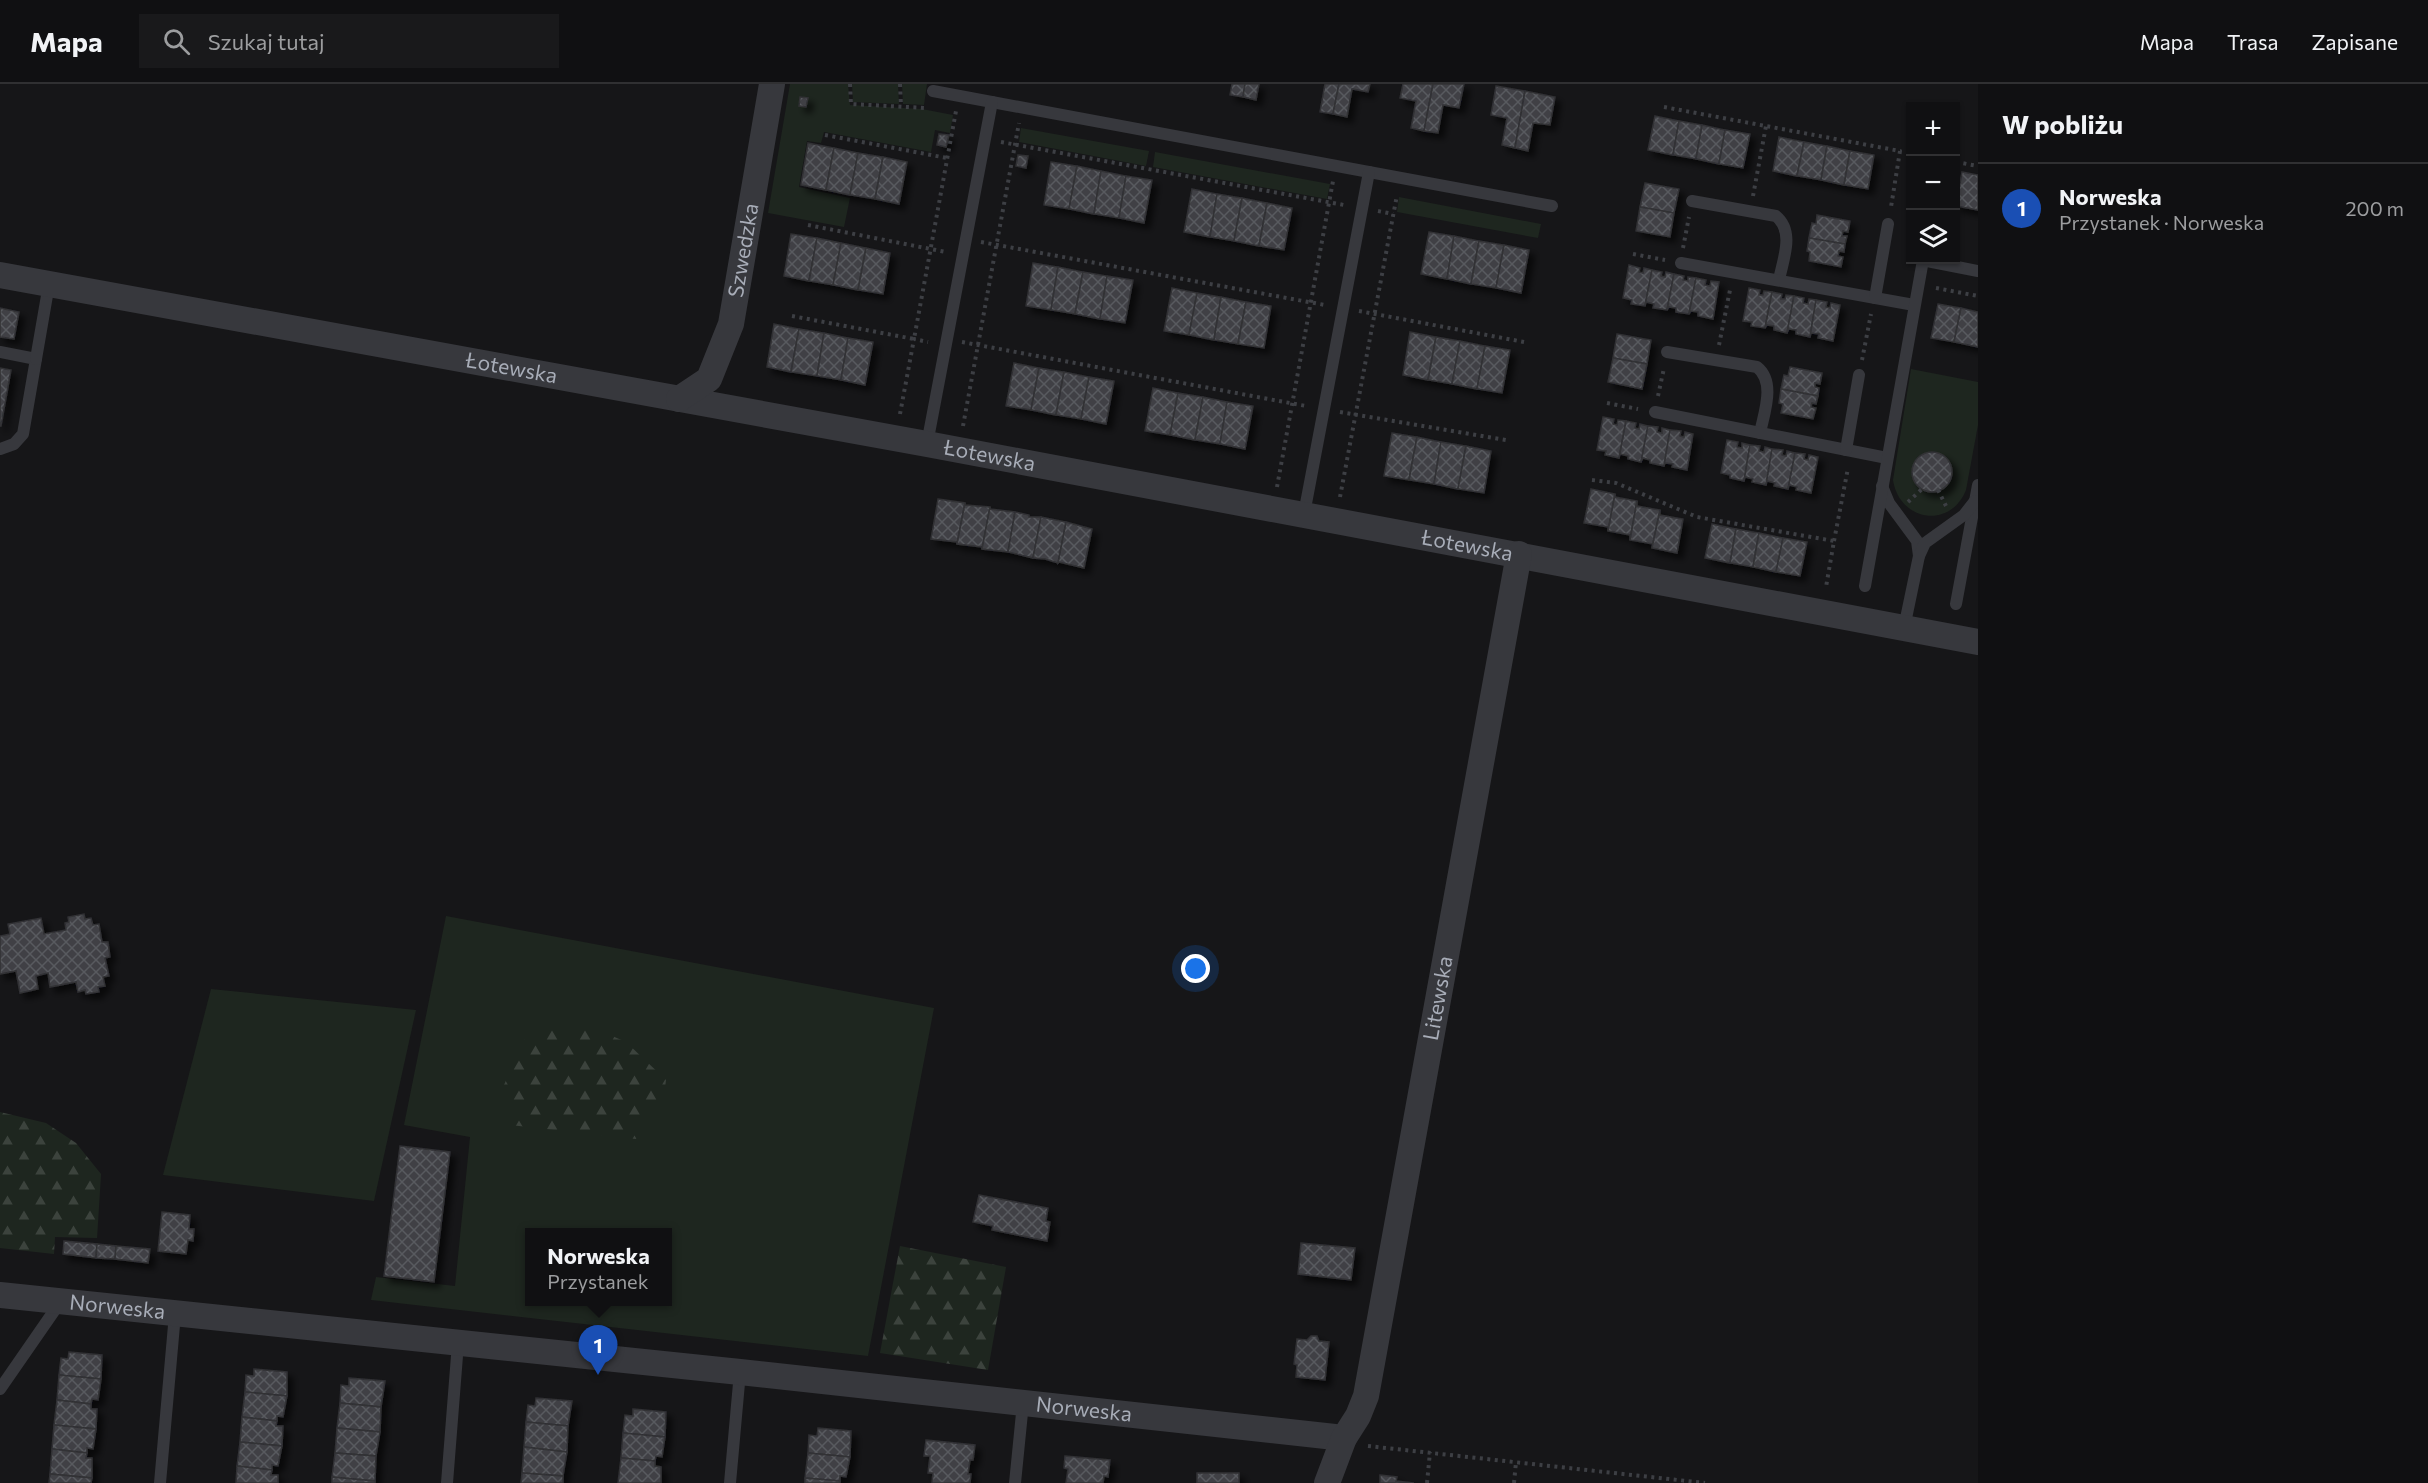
<!DOCTYPE html>
<html lang="pl">
<meta charset="utf-8">
<style>
:root{--surface:#101012;--page:#19191b;--text:#f1f3f6;--muted:#9c9d9f;--line:#303032;--accent:#0b8043}
body{margin:0;font-family:Commissioner,sans-serif;background:var(--page);color:var(--text)}
.controls{position:absolute;right:18px;top:18px;display:grid;overflow:hidden;border-radius:0px;box-shadow:0 2px 4px #0004}
.controls button{width:54px;height:54px;display:grid;place-items:center;padding:0;border:0;border-bottom:2px solid var(--line);background:var(--surface);color:var(--text);font:30px sans-serif}
.you{position:absolute;left:1196px;top:885px;width:21px;height:21px;margin:-15px;border:4px solid #fff;border-radius:50%;background:#1a73e8;box-shadow:0 0 0 9px #1a73e833}
.badge{display:grid;place-items:center;width:39px;height:39px;border-radius:50%;background:var(--accent);color:#fff;font-size:20px;font-weight:700}
.pin{position:absolute;translate:-50% -50px;filter:drop-shadow(0 2px 3px #0008)}
.pin::after{content:'';position:absolute;top:32px;width:21px;height:18px;background:inherit;clip-path:polygon(0 0,100% 0,50% 100%)}
.popup{position:absolute;left:525px;top:1144px;width:147px;height:78px;box-sizing:border-box;display:grid;place-content:center;border-radius:0px;background:var(--surface);filter:drop-shadow(0 2px 4px #0005);font-size:20px;white-space:nowrap;color:var(--muted)}
.popup b{font-size:22px;color:var(--text)}
.popup::after{content:'';position:absolute;left:50%;top:100%;margin-left:-12px;border:12px solid transparent;border-top-color:var(--surface)}
.list{margin:0;padding:0;list-style:none}
h2{display:flex;justify-content:space-between;align-items:center;height:78px;margin:0;padding:0 24px;font-size:26px}
h2 small{font-size:20px;font-weight:400;color:var(--muted)}
.list li{display:grid;grid-template-columns:39px 1fr auto;gap:18px;align-items:center;box-sizing:border-box;height:90px;padding:0 24px;border-top:2px solid var(--line)}
.list b{display:block;font-size:22px;white-space:nowrap}
.list p{margin:0;font-size:20px;white-space:nowrap;color:var(--muted)}
.list em{font-size:20px;font-style:normal;color:var(--muted)}
.icon{flex:none;width:33px;height:33px;fill:none;stroke:currentColor;stroke-width:2;stroke-linecap:round;stroke-linejoin:round}
.map{position:relative;flex:none;width:1978px;height:1399px;overflow:hidden}
header{display:flex;align-items:center;gap:36px;box-sizing:border-box;height:84px;padding:0 30px;background:var(--surface);border-bottom:2px solid var(--line)}
header strong{font-size:28px}
nav{display:flex;gap:33px;margin-inline-start:auto;font-size:21px}
.search{width:420px;height:54px;background:var(--page);display:flex;align-items:center;gap:15px;box-sizing:border-box;padding:0 21px;border-radius:0px;color:var(--muted);font-size:22px}
main{display:flex}
aside{flex:1;background:var(--surface)}
.map>svg:first-child{display:block}
</style>
<header>
<strong>Mapa</strong>
<div class="search"><svg class="icon" aria-label="search" viewBox="0 0 24 24"><circle cx="10" cy="10" r="6"/><path d="M15 15l6 6"/></svg>Szukaj tutaj</div>
<nav><a>Mapa</a><a>Trasa</a><a>Zapisane</a></nav>
</header>
<main>
<div class="map">
<svg width="1978" height="1399" viewBox="0 0 1978 1399">
<defs>
<pattern id="forest-firs" width="22" height="20" patternUnits="userSpaceOnUse" patternTransform="scale(1.5)"><rect width="22" height="20" fill="#1e261f"/><path d="M5 1l3.5 6h-7zM16 11l3.5 6h-7z" fill="#3c433d"/></pattern>
<pattern id="building-cross-hatch" width="8" height="8" patternUnits="userSpaceOnUse" patternTransform="scale(1.5)"><rect width="8" height="8" fill="#404145"/><path d="M0 0l8 8M0 8l8-8" fill="none" stroke="#595a5e"/></pattern>
<filter id="shadow"><feDropShadow dx="5.5" dy="5.5" stdDeviation="3" flood-color="#0009"/></filter>
</defs>
<rect width="100%" height="100%" fill="#161618"/>
<!-- green -->
<g fill="#1e261f" fill-rule="evenodd">
<polygon points="790,0 848,0 850,21 922,25 953,31 950,49 935,46 931,68 824,48 821,59 807,57 799,103 850,114 844,143 768,129"/>
<polygon points="852,0 898,0 899,20 853,18"/>
<polygon points="902,0 927,0 924,21 903,20"/>
<polygon points="1021,44 1149,67 1146,82 1019,58"/>
<polygon points="1155,68 1330,100 1327,115 1153,83"/>
<polygon points="1399,113 1541,140 1538,154 1397,128"/>
<path d="M1911 285 1978 298V341L1966 406C1950 446 1899 437 1893 396Z"/>
<path d="M446 832 934 924 868 1272 371 1216 376 1193 455 1202 470 1053 404 1041ZM529 1148H667V1218H529Z"/>
<polygon points="211,905 416,926 374,1117 163,1091"/>
</g>
<!-- forest -->
<g fill="url(#forest-firs)">
<polygon points="587,941 626,958 666,996 663,1019 636,1055 510,1041 504,1001 528,947"/>
<polygon points="0,1028 46,1039 76,1059 101,1090 97,1154 55,1153 54,1170 0,1164"/>
<polygon points="900,1162 1006,1183 988,1286 880,1269"/>
</g>
<!-- building -->
<g fill="url(#building-cross-hatch)" stroke="#303034" stroke-width="1.5" filter="url(#shadow)">
<polygon points="1232,0 1245,0 1243,13 1230,11"/>
<polygon points="1245,0 1259,0 1256,16 1243,13"/>
<polygon points="1325,0 1339,0 1333,30 1320,28"/>
<polygon points="1339,0 1370,0 1368,8 1352,5 1347,33 1333,30"/>
<polygon points="1403,0 1433,0 1424,47 1411,44 1416,17 1400,14"/>
<polygon points="1433,0 1464,0 1459,24 1443,21 1438,49 1424,47"/>
<polygon points="1496,2 1525,7 1515,64 1502,61 1507,34 1491,31"/>
<polygon points="1525,7 1555,13 1550,41 1533,39 1528,67 1515,64"/>
<polygon points="800,13 808,14 806,23 799,22"/>
<polygon points="1655,32 1679,37 1673,71 1648,66"/>
<polygon points="1679,37 1702,41 1696,75 1673,71"/>
<polygon points="1702,41 1725,46 1719,80 1696,75"/>
<polygon points="1725,46 1750,50 1743,84 1719,80"/>
<polygon points="939,50 949,51 946,63 937,61"/>
<polygon points="1779,53 1804,58 1797,92 1773,87"/>
<polygon points="1804,58 1827,62 1821,96 1797,92"/>
<polygon points="808,59 834,64 826,106 801,101"/>
<polygon points="1827,62 1850,67 1844,101 1821,96"/>
<polygon points="834,64 858,69 850,111 826,106"/>
<polygon points="1850,67 1874,71 1868,105 1844,101"/>
<polygon points="858,69 883,73 875,115 850,111"/>
<polygon points="1018,71 1028,72 1026,84 1016,82"/>
<polygon points="883,73 907,78 899,120 875,115"/>
<polygon points="1051,78 1077,82 1069,125 1044,121"/>
<polygon points="1077,82 1101,87 1094,130 1069,125"/>
<polygon points="1101,87 1126,92 1119,134 1094,130"/>
<polygon points="1962,88 1978,91 1978,126 1956,122"/>
<polygon points="1126,92 1152,96 1144,139 1119,134"/>
<polygon points="1645,99 1679,105 1674,129 1640,123"/>
<polygon points="1192,105 1217,110 1210,153 1184,148"/>
<polygon points="1217,110 1242,114 1234,157 1210,153"/>
<polygon points="1242,114 1267,119 1259,162 1234,157"/>
<polygon points="1267,119 1292,124 1284,166 1259,162"/>
<polygon points="1640,123 1674,129 1670,153 1636,147"/>
<polygon points="1817,131 1850,137 1848,148 1843,147 1842,152 1847,152 1845,160 1809,154 1812,139 1816,140"/>
<polygon points="1429,148 1454,152 1447,195 1421,190"/>
<polygon points="791,150 817,154 809,197 784,192"/>
<polygon points="1454,152 1479,157 1471,200 1447,195"/>
<polygon points="817,154 841,159 833,201 809,197"/>
<polygon points="1809,154 1845,160 1844,168 1839,167 1838,172 1843,173 1841,183 1809,177 1810,168 1807,167"/>
<polygon points="1479,157 1504,161 1496,204 1471,200"/>
<polygon points="841,159 866,164 858,206 833,201"/>
<polygon points="1504,161 1529,166 1521,209 1496,204"/>
<polygon points="866,164 890,169 883,210 858,206"/>
<polygon points="1033,179 1058,183 1051,226 1026,222"/>
<polygon points="1629,181 1640,184 1639,188 1643,189 1644,184 1652,186 1645,222 1631,220 1632,216 1623,214"/>
<polygon points="1058,183 1083,188 1075,230 1051,226"/>
<polygon points="1652,186 1662,188 1661,192 1665,193 1666,188 1674,190 1667,226 1653,224 1654,220 1646,218 1645,222"/>
<polygon points="1083,188 1107,192 1100,235 1075,230"/>
<polygon points="1674,190 1684,192 1683,196 1688,197 1688,193 1696,194 1689,230 1676,228 1676,224 1669,223 1667,226"/>
<polygon points="1107,192 1133,196 1125,239 1100,235"/>
<polygon points="1696,194 1706,196 1705,201 1710,202 1711,197 1719,198 1713,235 1698,232 1698,228 1691,227 1689,230"/>
<polygon points="1172,204 1197,209 1189,251 1164,247"/>
<polygon points="1749,204 1760,206 1759,211 1763,211 1764,207 1772,208 1765,244 1751,242 1752,238 1743,237"/>
<polygon points="1772,208 1782,210 1781,215 1785,215 1786,211 1794,212 1787,249 1774,246 1774,242 1767,241 1765,244"/>
<polygon points="1197,209 1221,213 1214,256 1189,251"/>
<polygon points="1794,212 1804,214 1803,219 1808,220 1809,215 1816,216 1810,253 1796,250 1796,246 1789,245 1787,249"/>
<polygon points="1221,213 1246,218 1238,260 1214,256"/>
<polygon points="1816,216 1827,218 1826,223 1830,224 1831,219 1840,221 1833,257 1818,254 1819,250 1811,249 1810,253"/>
<polygon points="1246,218 1271,222 1264,264 1238,260"/>
<polygon points="1938,220 1961,224 1954,258 1931,254"/>
<polygon points="0,224 19,228 14,255 0,253"/>
<polygon points="1961,224 1978,228 1978,263 1954,258"/>
<polygon points="774,240 799,245 791,288 767,283"/>
<polygon points="799,245 824,249 817,292 791,288"/>
<polygon points="1410,248 1436,253 1428,296 1403,291"/>
<polygon points="824,249 848,254 841,296 817,292"/>
<polygon points="1617,250 1651,256 1647,280 1613,274"/>
<polygon points="1436,253 1460,257 1452,300 1428,296"/>
<polygon points="848,254 873,258 865,301 841,296"/>
<polygon points="1460,257 1485,262 1477,305 1452,300"/>
<polygon points="1485,262 1510,266 1502,309 1477,305"/>
<polygon points="1613,274 1647,280 1642,305 1608,298"/>
<polygon points="1014,279 1039,284 1031,326 1006,322"/>
<polygon points="1790,283 1822,289 1820,300 1815,299 1815,303 1819,304 1818,312 1781,305 1784,291 1788,292"/>
<polygon points="0,284 11,286 1,342 0,342"/>
<polygon points="1039,284 1064,288 1056,331 1031,326"/>
<polygon points="1064,288 1089,293 1081,335 1056,331"/>
<polygon points="1089,293 1114,297 1106,340 1081,335"/>
<polygon points="1153,304 1178,309 1170,351 1145,347"/>
<polygon points="1781,305 1818,312 1816,320 1812,319 1811,323 1816,324 1813,335 1781,329 1783,320 1779,319"/>
<polygon points="1178,309 1203,313 1195,356 1170,351"/>
<polygon points="1203,313 1227,318 1220,360 1195,356"/>
<polygon points="1227,318 1253,322 1245,365 1220,360"/>
<polygon points="1603,333 1614,335 1613,340 1617,341 1618,336 1626,337 1619,374 1605,371 1606,367 1597,366"/>
<polygon points="1626,337 1636,339 1635,344 1639,345 1640,340 1648,342 1641,378 1628,375 1628,372 1620,370 1619,374"/>
<polygon points="1648,342 1658,343 1657,348 1662,349 1662,344 1670,346 1664,382 1650,379 1650,376 1643,374 1641,378"/>
<polygon points="1670,346 1681,347 1680,352 1684,353 1685,348 1693,350 1687,386 1672,383 1673,380 1665,379 1664,382"/>
<polygon points="1392,349 1417,353 1409,396 1384,392"/>
<polygon points="1417,353 1441,358 1434,400 1409,396"/>
<polygon points="1727,356 1738,358 1737,363 1742,364 1742,359 1750,361 1744,397 1730,394 1730,391 1721,389"/>
<polygon points="1441,358 1466,362 1458,405 1434,400"/>
<polygon points="1750,361 1760,362 1759,367 1764,368 1765,363 1772,365 1766,401 1752,398 1753,395 1745,393 1744,397"/>
<polygon points="1466,362 1491,367 1484,409 1458,405"/>
<polygon points="1772,365 1783,366 1782,371 1786,372 1787,367 1795,369 1788,405 1774,402 1775,399 1767,397 1766,401"/>
<circle cx="1932" cy="388" r="20"/>
<polygon points="1795,369 1805,370 1804,375 1808,376 1809,371 1818,373 1811,409 1796,406 1797,403 1789,401 1788,405"/>
<polygon points="1591,405 1615,410 1608,447 1608,443 1584,439"/>
<polygon points="1615,410 1615,413 1637,417 1630,456 1630,451 1608,447"/>
<polygon points="938,415 965,419 957,460 957,458 931,455"/>
<polygon points="1637,417 1637,422 1660,426 1652,464 1653,460 1630,456"/>
<polygon points="965,419 965,421 990,423 982,465 982,463 957,460"/>
<polygon points="990,423 990,425 1015,428 1008,468 982,465"/>
<polygon points="1660,426 1660,431 1683,435 1677,469 1652,464"/>
<polygon points="1015,428 1029,431 1029,433 1041,433 1033,474 1008,468"/>
<polygon points="1041,433 1066,438 1058,479 1045,475 1033,474"/>
<polygon points="1066,438 1092,445 1084,484 1059,478 1058,479"/>
<polygon points="1712,440 1736,445 1730,479 1705,474"/>
<polygon points="1736,445 1759,449 1753,483 1730,479"/>
<polygon points="1759,449 1783,454 1776,488 1753,483"/>
<polygon points="1783,454 1807,458 1800,492 1776,488"/>
<polygon points="84,830 85,835 91,834 93,841 99,840 102,858 108,858 110,873 105,874 109,892 103,893 105,902 98,903 99,908 86,910 85,906 78,908 76,898 50,903 48,889 36,892 38,905 20,909 16,887 0,890 0,852 10,850 8,840 41,834 44,850 66,846 65,839 69,838 68,833"/>
<polygon points="400,1062 450,1068 434,1198 384,1192"/>
<polygon points="979,1111 1048,1124 1046,1137 1050,1138 1047,1157 992,1146 993,1142 973,1138"/>
<polygon points="162,1128 190,1131 189,1145 194,1145 193,1157 188,1156 186,1170 158,1167"/>
<polygon points="64,1157 97,1160 96,1174 63,1170"/>
<polygon points="1301,1159 1355,1164 1351,1196 1298,1190"/>
<polygon points="97,1160 116,1162 115,1175 96,1174"/>
<polygon points="116,1162 150,1165 148,1179 115,1175"/>
<polygon points="1311,1252 1317,1252 1319,1257 1329,1258 1325,1296 1296,1293 1297,1281 1294,1280 1297,1255 1307,1256"/>
<polygon points="69,1268 102,1271 101,1295 59,1291 61,1274 68,1275"/>
<polygon points="254,1285 287,1288 287,1312 245,1308 246,1291 254,1292"/>
<polygon points="59,1291 101,1295 98,1316 92,1315 91,1320 57,1316"/>
<polygon points="349,1294 385,1297 381,1323 340,1319 341,1301 349,1302"/>
<polygon points="245,1308 287,1312 283,1333 277,1332 277,1337 242,1333"/>
<polygon points="536,1314 572,1317 568,1342 526,1338 528,1321 535,1322"/>
<polygon points="57,1316 91,1320 91,1325 97,1325 96,1345 54,1341"/>
<polygon points="340,1319 381,1323 380,1348 337,1344"/>
<polygon points="633,1325 666,1328 665,1353 623,1349 625,1331 633,1332"/>
<polygon points="242,1333 277,1337 276,1342 283,1342 282,1362 240,1358"/>
<polygon points="526,1338 568,1342 567,1368 524,1363"/>
<polygon points="54,1341 96,1345 93,1365 87,1364 87,1369 52,1365"/>
<polygon points="337,1344 380,1348 376,1372 335,1369"/>
<polygon points="818,1344 851,1347 850,1373 808,1369 809,1351 817,1352"/>
<polygon points="623,1349 665,1353 662,1373 656,1372 655,1377 621,1374"/>
<polygon points="926,1356 975,1361 973,1376 970,1376 968,1390 971,1390 970,1399 932,1399 933,1389 928,1389 930,1372 924,1372"/>
<polygon points="240,1358 282,1362 278,1382 272,1381 272,1386 237,1382"/>
<polygon points="524,1363 567,1368 563,1392 522,1389"/>
<polygon points="52,1365 87,1369 86,1374 92,1374 92,1394 50,1390"/>
<polygon points="335,1369 376,1372 375,1397 332,1393"/>
<polygon points="808,1369 850,1373 846,1393 840,1392 840,1397 805,1394"/>
<polygon points="1065,1372 1110,1376 1108,1393 1104,1392 1103,1399 1066,1399 1068,1385 1064,1384"/>
<polygon points="621,1374 655,1377 655,1382 661,1383 661,1399 618,1399"/>
<polygon points="237,1382 272,1386 271,1391 278,1391 278,1399 236,1399"/>
<polygon points="522,1389 563,1392 563,1399 521,1399"/>
<rect x="1197" y="1389" width="42" height="10"/>
<polygon points="50,1390 92,1394 91,1399 49,1399"/>
<polygon points="1380,1391 1397,1393 1396,1397 1414,1399 1380,1399"/>
<polygon points="332,1393 375,1397 375,1399 332,1399"/>
<polygon points="805,1394 840,1397 840,1399 805,1399"/>
</g>
<g fill="none" stroke-linecap="round" stroke-linejoin="round">
<!-- path -->
<g stroke="#3d3f44" stroke-width="4" stroke-dasharray="3 4.5" stroke-linecap="butt">
<polyline points="850,0 851,20 926,24"/>
<polyline points="900,0 901,22"/>
<polyline points="1664,23 1900,67 1891,123"/>
<polyline points="825,51 947,74"/>
<polyline points="1001,58 1344,121"/>
<polyline points="1956,78 1978,82"/>
<polyline points="1753,112 1766,42"/>
<polyline points="1378,127 1393,130"/>
<polyline points="808,141 946,168"/>
<polyline points="981,158 1325,221"/>
<polyline points="1683,164 1689,133"/>
<polyline points="1633,170 1665,176"/>
<polyline points="1936,204 1978,212"/>
<polyline points="1359,227 1524,258"/>
<polyline points="792,232 914,255 956,27"/>
<polyline points="962,258 1306,322"/>
<polyline points="1719,261 1730,206"/>
<polyline points="1862,276 1871,230"/>
<polyline points="1658,312 1664,284"/>
<polyline points="1607,319 1638,325"/>
<polyline points="1340,328 1506,356"/>
<polyline points="900,330 914,255 928,258"/>
<polyline points="963,342 1019,39"/>
<polyline points="1592,396 1616,399 1697,433 1834,457 1826,503"/>
<polyline points="1277,403 1333,97"/>
<polyline points="1938,406 1946,422"/>
<polyline points="1340,413 1397,111"/>
<polyline points="1908,418 1922,405"/>
<polyline points="1834,457 1848,384"/>
<polyline points="1368,1362 1705,1399"/>
<polyline points="1427,1399 1430,1368"/>
<polyline points="1514,1399 1516,1378"/>
</g>
<!-- service -->
<g stroke="#37383d" stroke-width="12">
<polyline points="933,7 1552,122"/>
<path d="M1692 117 1776 132C1795 148 1783 175 1779 196"/>
<polyline points="1922,176 1978,187"/>
<polyline points="1681,179 1914,221"/>
<polyline points="1875,214 1888,140"/>
<polyline points="0,268 36,275 23,350 14,360 0,365"/>
<path d="M1667 268 1757 283C1776 298 1764 329 1760 349"/>
<polyline points="36,275 49,200"/>
<polyline points="1655,328 1887,374"/>
<polyline points="927,360 992,18"/>
<polyline points="1846,366 1859,291"/>
<polyline points="1882,402 1889,419 1917,457 1919,472"/>
<polyline points="1304,430 1369,88"/>
<polyline points="1865,502 1923,176"/>
<polyline points="1956,520 1978,401"/>
<polyline points="1904,544 1919,472 1925,459 1964,431 1975,417"/>
<polyline points="0,1305 61,1217"/>
<polyline points="160,1399 175,1230"/>
<polyline points="447,1399 458,1259"/>
<polyline points="730,1399 740,1288"/>
<polyline points="1015,1399 1023,1319"/>
</g>
<!-- minor -->
<g stroke="#37383d" stroke-width="26">
<path id="s1" d="M0 191 927 360 1978 558"/>
<path id="s2" d="M679 315 709 295 731 240 772 0"/>
<path id="s3" d="M0 1211 740 1288 1344 1354"/>
<path id="s4" d="M1327 1399 1344 1354 1358 1332 1366 1312 1519 470"/>
</g>
</g>
<g text-anchor="middle" stroke-width="4.5" stroke-linejoin="round" paint-order="stroke">
<!-- street labels -->
<g font-size="21" fill="#a8adb8" stroke="#111113">
<text dy="7" stroke="none"><textPath href="#s2" startOffset="170">Szwedzka</textPath></text>
<text dy="7" stroke="none"><textPath href="#s1" startOffset="520">Łotewska</textPath></text>
<text dy="7" stroke="none"><textPath href="#s1" startOffset="1006">Łotewska</textPath></text>
<text dy="7" stroke="none"><textPath href="#s1" startOffset="1492">Łotewska</textPath></text>
<text dy="7" stroke="none"><textPath href="#s4" startOffset="500">Litewska</textPath></text>
<text dy="7" stroke="none"><textPath href="#s3" startOffset="118">Norweska</textPath></text>
<text dy="7" stroke="none"><textPath href="#s3" startOffset="1090">Norweska</textPath></text>
</g>
</g>
</svg>
<div class="controls">
<button>+</button>
<button>−</button>
<button><svg class="icon" aria-label="layers" viewBox="0 0 24 24"><path d="M12 4l9 5-9 5-9-5zM3 14l9 5 9-5"/></svg></button>
</div>
<div class="you"></div>
<div class="pin badge" style="left:598px;top:1291px;background:#1a4fb4">1</div>
<div class="popup"><b>Norweska</b>Przystanek</div>
</div>
<aside>
<h2>W pobliżu<small></small></h2>
<ul class="list">
<li><span class="badge" style="background:#1a4fb4">1</span><div><b>Norweska</b><p>Przystanek · Norweska</p></div><em>200 m</em></li>
</ul>
</aside>
</main>
